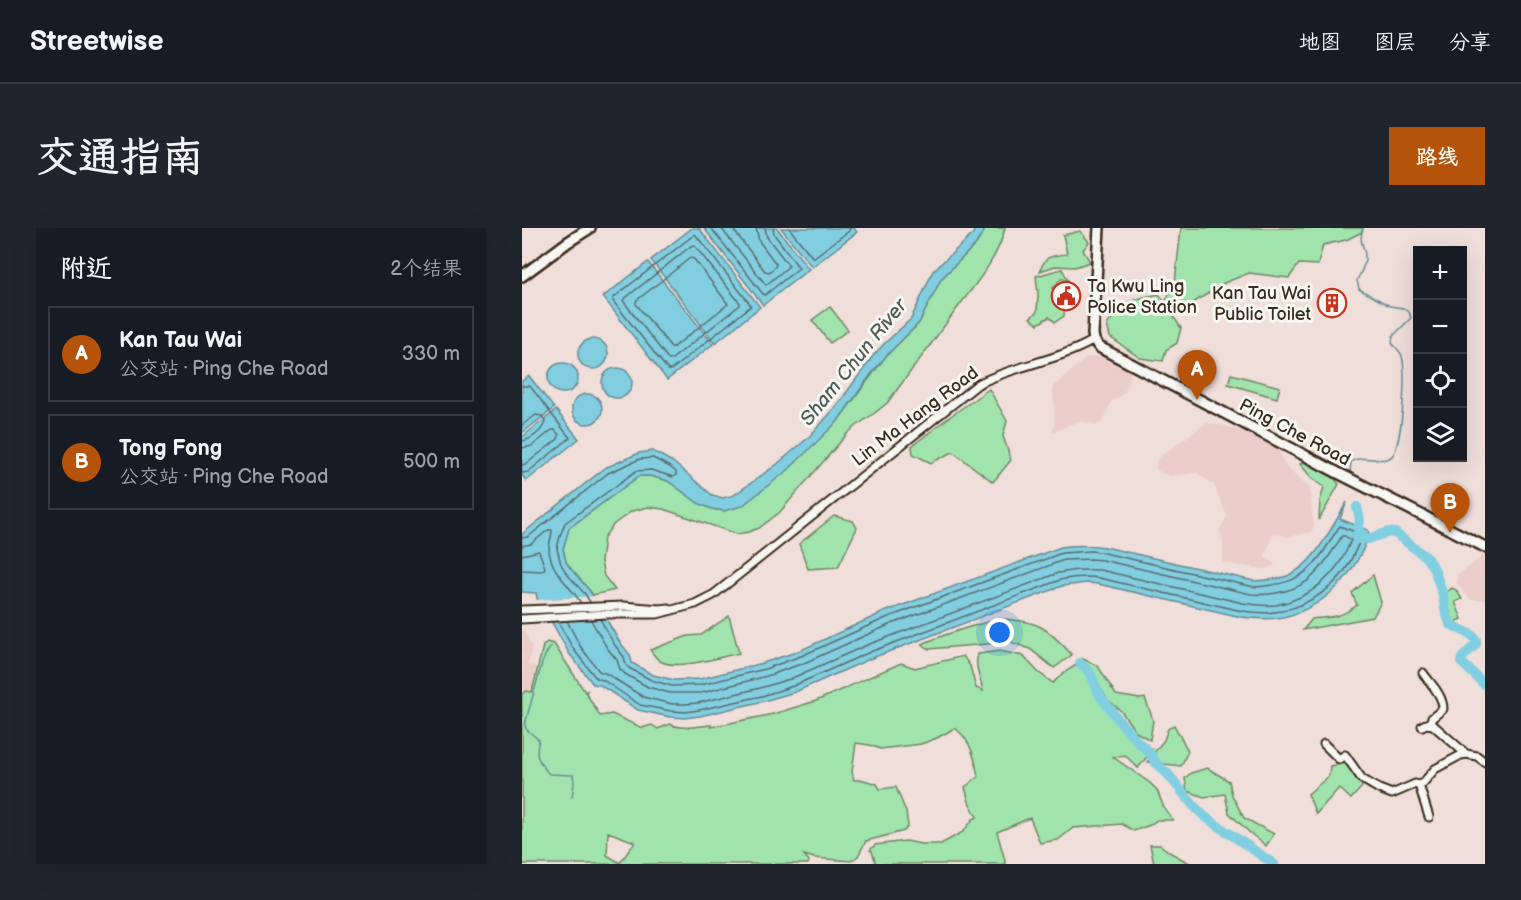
<!DOCTYPE html>
<html lang="zh">
<meta charset="utf-8">
<style>
:root{--surface:#171b24;--page:#20242c;--text:#f1f3f6;--muted:#9ea1a6;--line:#363941;--accent:#b45309}
body{margin:0;font-family:"Balsamiq Sans","LXGW WenKai TC",sans-serif;background:var(--page);color:var(--text)}
.controls{position:absolute;right:18px;top:18px;display:grid;overflow:hidden;border-radius:0px;box-shadow:0 6px 24px #0002}
.controls button{width:54px;height:54px;display:grid;place-items:center;padding:0;border:0;border-bottom:2px solid var(--line);background:var(--surface);color:var(--text);font:30px sans-serif}
.you{position:absolute;left:478px;top:405px;width:21px;height:21px;margin:-15px;border:4px solid #fff;border-radius:50%;background:#1a73e8;box-shadow:0 0 0 9px #1a73e833}
.badge{display:grid;place-items:center;width:39px;height:39px;border-radius:50%;background:var(--accent);color:#fff;font-size:20px;font-weight:700}
.pin{position:absolute;translate:-50% -50px;filter:drop-shadow(0 2px 3px #0008)}
.pin::after{content:'';position:absolute;top:32px;width:21px;height:18px;background:inherit;clip-path:polygon(0 0,100% 0,50% 100%)}
.list{margin:0;padding:0;list-style:none}
h2{display:flex;justify-content:space-between;align-items:center;height:78px;margin:0;padding:0 24px;font-size:26px}
h2 small{font-size:20px;font-weight:400;color:var(--muted)}
.list li{display:grid;grid-template-columns:39px 1fr auto;gap:18px;align-items:center;box-sizing:border-box;height:96px;margin:0 12px 12px;padding:0 12px;border:2px solid var(--line);border-radius:0px}
.list b{display:block;font-size:22px;white-space:nowrap}
.list p{margin:0;font-size:20px;white-space:nowrap;color:var(--muted)}
.list em{font-size:20px;font-style:normal;color:var(--muted)}
.icon{flex:none;width:33px;height:33px;fill:none;stroke:currentColor;stroke-width:2;stroke-linecap:round;stroke-linejoin:round}
.map{position:relative;flex:none;width:963px;height:636px;overflow:hidden;border-radius:0px}
header{display:flex;align-items:center;gap:36px;box-sizing:border-box;height:84px;padding:0 30px;background:var(--surface);border-bottom:2px solid var(--line)}
header strong{font-size:28px}
nav{display:flex;gap:33px;margin-inline-start:auto;font-size:21px}
.intro{display:flex;align-items:center;justify-content:space-between;box-sizing:border-box;height:144px;padding:0 36px}
h1{margin:0;font-size:42px}
.button{padding:15px 27px;border-radius:0px;background:var(--accent);color:#fff;font-size:21px;font-weight:700}
main{display:flex;gap:36px;padding:0 36px}
aside{flex:1;background:var(--surface);border-radius:0px;box-shadow:0 6px 24px #0002}
.map>svg:first-child{display:block}
</style>
<header>
<strong>Streetwise</strong>
<nav><a>地图</a><a>图层</a><a>分享</a></nav>
</header>
<div class="intro"><h1>交通指南</h1><a class="button">路线</a></div>
<main>
<aside>
<h2>附近<small>2个结果</small></h2>
<ul class="list">
<li><span class="badge">A</span><div><b>Kan Tau Wai</b><p>公交站 · Ping Che Road</p></div><em>330 m</em></li>
<li><span class="badge">B</span><div><b>Tong Fong</b><p>公交站 · Ping Che Road</p></div><em>500 m</em></li>
</ul>
</aside>
<div class="map">
<svg width="963" height="636" viewBox="0 0 963 636">
<rect width="100%" height="100%" fill="#efded9"/>
<filter id="ink" filterUnits="userSpaceOnUse"><feTurbulence type="fractalNoise" baseFrequency=".0167" numOctaves="2"/><feDisplacementMap in="SourceGraphic" scale="12" xChannelSelector="R" yChannelSelector="G"/><feConvolveMatrix kernelMatrix="1 2 1 2 8 2 1 2 1" color-interpolation-filters="sRGB"/></filter>
<g filter="url(#ink)">
<!-- built -->
<g fill="#eacdc8">
<polygon points="565,129 582,129 610,143 603,164 589,174 583,190 579,195 575,197 561,193 548,196 530,205 533,194 531,158 537,154"/>
<polygon points="684,195 700,197 723,204 736,206 756,221 764,239 787,259 792,298 789,304 766,309 751,305 743,328 753,337 743,341 701,335 701,313 697,303 705,288 692,257 675,245 647,248 634,242 635,231"/>
<polygon points="962,327 963,328 963,372 949,372 936,358 935,348"/>
<polygon points="0,402 2,402 10,420 6,437 16,439 10,464 0,462"/>
</g>
<!-- green -->
<g fill="#a1e3ac" stroke="#6e8665" stroke-width="1.5" fill-rule="evenodd">
<path d="M464 0H483C476 32 450 60 431 86 409 116 387 146 365 175 353 186 338 194 326 205L257 285 237 300 227 304 215 306 141 281 126 279 110 283 92 296 82 309 79 334 82 348 93 362 71 367 49 341 44 334 41 321 47 300 117 248H128L146 253 177 275 190 281 202 283 315 194 364 128 397 95 419 51 454 16Z"/>
<polygon points="659,0 841,0 840,4 824,12 801,17 796,37 777,36 767,50 727,45 702,55 651,88 659,100 655,115 644,122 641,133 618,130 588,109 585,97 601,76 622,69 637,66 643,74 653,55"/>
<path d="M558 3 567 14 561 22 568 34 553 39 533 38 518 43C523 27 530 28 545 26L541 7Z"/>
<polygon points="540,41 546,52 539,51 531,60 535,70 533,74 543,76 542,88 533,94 527,89 516,96 508,90 515,84 516,66 514,48"/>
<polygon points="308,79 326,102 308,115 290,92"/>
<polygon points="709,146 758,159 755,170 706,156"/>
<polygon points="467,161 485,193 481,208 489,232 471,254 431,224 409,235 391,226 390,218 426,190"/>
<polygon points="785,232 806,243 817,256 797,292 798,273 802,259 789,249 778,236"/>
<polygon points="312,288 331,293 335,300 316,339 286,341 277,316"/>
<path d="M851 347 859 374 851 389 781 402 790 391C810 389 818 390 835 377L830 365Z"/>
<polygon points="930,360 934,362 940,371 933,374 940,391 928,396 923,381 921,367"/>
<path d="M207 388 217 425C199 429 154 443 138 433 134 431 131 425 128 422L166 408 179 407Z"/>
<path d="M476 391C515 392 524 398 550 427L532 440 508 421 489 414 407 421 400 416C425 405 450 398 476 391Z"/>
<path d="M25 414 32 416 63 464 65 463 64 465 78 488 90 486 120 500 130 497 136 501 148 496C158 502 176 498 189 497V499L251 486 294 473 379 435 393 440 441 428 448 438 454 460 461 463C459 451 452 439 456 426L478 423 501 428 516 444 531 455 541 445 558 435 568 445 578 468 614 512 631 521 616 540 603 527 591 529 628 555 635 562 642 580 651 592H635L628 597 612 603 600 596 551 600 536 612 518 615 508 590 475 604 484 636H354L350 623 348 622 353 617 384 613 399 616H419L441 604 451 591 455 589 447 574 443 559 456 549C453 530 449 512 433 500L415 510 399 516 358 521 348 517 334 515 330 544 332 552H342L355 556 358 561 374 559 384 584 386 598 382 603 344 613 336 628 329 633 292 630 282 627 287 633 286 636H0V466L4 463 10 464 21 418ZM86 604 113 614 98 635 85 627Z"/>
<polygon points="561,431 576,438 594,467 618,471 623,470 631,492 628,512 614,504 599,483 585,471"/>
<polygon points="652,497 666,523 659,538 625,534 642,512 646,501"/>
<polygon points="828,535 837,541 840,559 829,571 817,560 794,586 786,566 807,548 808,538"/>
<polygon points="685,540 707,553 710,567 722,590 752,606 744,618 728,605 707,585 703,566 682,569 665,563 663,550 669,545"/>
<polygon points="628,617 638,617 649,625 669,636 632,636"/>
</g>
<!-- water -->
<g fill="#82cee1" stroke="#668c93" stroke-width="1.5">
<polygon points="170,0 177,0 238,79 193,115 129,32"/>
<polygon points="182,0 255,0 287,41 241,77"/>
<polygon points="259,0 332,0 335,4 290,39"/>
<path d="M454 0H464L454 16 419 51 397 95 364 128 350 145 315 194 266 242 220 278 202 283 190 281 176 275 146 253 128 248H117L47 300 41 321 44 334 49 341 68 363 97 413 108 427 110 435 131 447 152 452 178 451 241 435 277 423 362 384 539 319C554 317 568 317 583 319L732 353C743 352 755 352 765 348 793 337 810 298 825 274L818 291 846 302 847 306C833 348 801 382 756 390 744 392 731 390 719 389L576 356 565 355 540 358 350 430 273 464 242 473 178 488 163 490 148 489 116 482 78 457 71 456 47 425 23 382 17 380 14 365 0 364V306L83 240 117 225 131 223 151 234 190 267 201 270 212 267 254 237 286 210 314 179 351 128 362 116 389 91 411 43 450 7Z"/>
<polygon points="126,34 191,116 145,152 81,69"/>
<circle cx="71" cy="126" r="15"/>
<circle cx="41" cy="150" r="15"/>
<circle cx="95" cy="155" r="15"/>
<polygon points="7,148 32,180 0,205 0,153"/>
<circle cx="65" cy="181" r="15"/>
<polygon points="34,182 57,211 4,253 0,247 0,209"/>
</g>
<!-- pier -->
<polygon fill="#efded9" points="75,368 85,385 85,390 26,393 21,385 15,382 12,372"/>
<g fill="none" stroke-linecap="round" stroke-linejoin="round">
<!-- shore -->
<g stroke="#576c6c" stroke-width="1.5">
<polyline points="189,0 241,66 243,67 277,40 252,6 251,0"/>
<polyline points="199,0 244,57 267,38 245,9 243,0"/>
<polyline points="210,0 243,43 247,44 253,39 254,36 237,13 234,0"/>
<polyline points="267,0 291,30 327,3 328,0"/>
<polygon points="173,6 228,76 229,78 149,142 146,142 91,73 91,70"/>
<polygon points="172,17 218,75 218,77 150,131 147,132 102,74 101,72 169,18"/>
<polygon points="168,30 172,31 206,76 152,119 149,119 114,76 114,73"/>
<polyline points="0,158 8,158 48,210 6,244 0,245"/>
<path d="M0 197 14 187 20 188 23 193C22 202 9 212 0 213"/>
<polyline points="0,220 10,218 30,202 33,202 37,207 36,211 4,236 0,237"/>
<polyline points="0,310 6,309 86,245 118,231 131,230 148,239 154,244 154,247 151,249 129,242 114,243 43,295 38,308 35,321 39,336 44,345 63,366 68,374"/>
<path d="M0 318 9 316 26 302H30C30 308 27 315 27 321 28 344 48 357 59 375"/>
<polyline points="0,327 17,323 23,340 20,343 0,342"/>
<path d="M45 393 58 418 77 443 85 446 121 469 150 476H163L176 475 238 460 268 451 345 417 536 345C550 342 563 341 578 342L721 375C732 377 743 378 754 377 790 370 817 345 829 312L823 308H820C811 322 803 336 792 347 777 363 749 368 729 366L580 332 569 331 542 332 367 397 282 435 245 448 179 465H148L126 459 103 446 98 441 95 432 85 420 69 392"/>
<path d="M36 394 52 422 74 450 81 452 118 477 149 483 164 484 177 482 240 468 271 458 348 424 538 352C551 349 563 348 577 350L720 383C731 384 742 386 753 384 779 381 808 364 823 342 830 332 835 319 840 308L838 306 818 298C811 307 806 318 799 327 782 352 762 357 732 359L582 325 570 323 540 325 364 390 279 428 243 441 178 457 150 458 129 452 107 440 104 437 102 429 92 416 78 391"/>
</g>
<!-- stream -->
<g stroke="#668c93" stroke-width="1.5">
<path d="M828 245 829 234C841 225 862 237 870 228 880 218 886 138 879 126 877 122 872 118 870 115L871 108 889 90 887 84 881 80 868 78 837 61 835 52C838 46 844 37 843 29 843 16 836 17 841 0"/>
<path d="M29 418 24 426 20 435 3 496 4 501 17 512C12 529 17 533 27 546L51 547 52 555 50 569"/>
</g>
<!-- river -->
<g stroke="#82cee1" stroke-width="10">
<polyline points="835,309 846,311 867,304 873,305 904,329 912,341 921,367 923,381 928,396 950,407 954,412 954,416 940,430 939,434 963,457"/>
<polyline points="835,311 838,292 835,279"/>
<polyline points="558,435 568,445 578,468 599,495 616,514 627,524 634,535 645,545 671,577 682,588 752,636"/>
</g>
<!-- street casing -->
<g stroke="#3b2a1e" stroke-width="11">
<g id="street">
<polyline points="0,382 101,378 138,381 146,380"/>
<path d="M0 391 85 386H135L173 376 191 367 205 356 456 156C493 137 536 133 572 112"/>
<path d="M901 445C908 455 921 467 921 481L910 490 907 496"/>
<polyline points="900,498 904,496 911,497 944,526 955,528 963,534"/>
<polyline points="802,516 817,531 823,527 840,551 857,561 870,566 893,556 897,557 901,555 913,541 939,527 944,526"/>
<polyline points="897,557 907,589"/>
</g>
</g>
<!-- secondary casing -->
<g stroke="#3b2a1e" stroke-width="14">
<g id="secondary">
<polyline points="577,0 571,106 572,112 577,119 816,245 963,319"/>
<polyline points="0,48 46,14 68,0"/>
</g>
</g>
<!-- street -->
<use href="#street" stroke="#f6f6f2" stroke-width="7"/>
<!-- secondary -->
<use href="#secondary" stroke="#f6f6f2" stroke-width="9"/>
</g>
</g>
<!-- icons -->
<defs>
<g id="civic-ring" transform="scale(1.5)"><circle r="9.5" fill="#f6f6f2" stroke="#c8321e" stroke-width="1.5"/><path d="M-.6-6.5H3V-4.5H.6V-3L4-1V1h2V6H-6V1h2V-1L-.6-3ZM-1.2 2.5V6h2.4V2.5Z" fill="#c8321e"/></g>
<g id="building-ring" transform="scale(1.5)"><circle r="9.5" fill="#f6f6f2" stroke="#c8321e" stroke-width="1.5"/><path d="M-4-6H4V6H1V3H-1V6H-4ZM-2.5-4.3h1.7v1.8h-1.7ZM.8-4.3h1.7v1.8H.8ZM-2.5-1h1.7V.8h-1.7ZM.8-1h1.7V.8H.8Z" fill="#c8321e"/></g>
</defs>
<g fill-rule="evenodd">
<use href="#civic-ring" x="544" y="68"/>
<use href="#building-ring" x="810" y="75"/>
</g>
<g text-anchor="middle" stroke-width="6" stroke-linejoin="round" paint-order="stroke">
<!-- poi labels -->
<g font-size="18" fill="#3b2a1e" stroke="#f6f6f2" text-anchor="start">
<text x="565" y="64">Ta Kwu Ling<tspan x="565" dy="21">Police Station</tspan></text>
<text x="789" y="71" text-anchor="end">Kan Tau Wai<tspan x="789" dy="21">Public Toilet</tspan></text>
</g>
<!-- street labels -->
<g font-size="18" fill="#3b2a1e" stroke="#f6f6f2">
<text transform="translate(393 188) rotate(-37)" y="6">Lin Ma Hang Road</text>
<text transform="translate(773 204) rotate(28)" y="6">Ping Che Road</text>
</g>
<!-- water labels -->
<g font-size="20" font-style="italic" fill="#505b58" stroke="#f6f6f2">
<text transform="translate(331 134) rotate(-51)" y="7">Sham Chun River</text>
</g>
</g>
</svg>
<div class="controls">
<button>+</button>
<button>−</button>
<button><svg class="icon" aria-label="locate" viewBox="0 0 24 24"><circle cx="12" cy="12" r="6"/><path d="M12 2v4M12 18v4M2 12h4M18 12h4"/></svg></button>
<button><svg class="icon" aria-label="layers" viewBox="0 0 24 24"><path d="M12 4l9 5-9 5-9-5zM3 14l9 5 9-5"/></svg></button>
</div>
<div class="you"></div>
<div class="pin badge" style="left:675px;top:172px">A</div>
<div class="pin badge" style="left:928px;top:305px">B</div>
</div>
</main>
